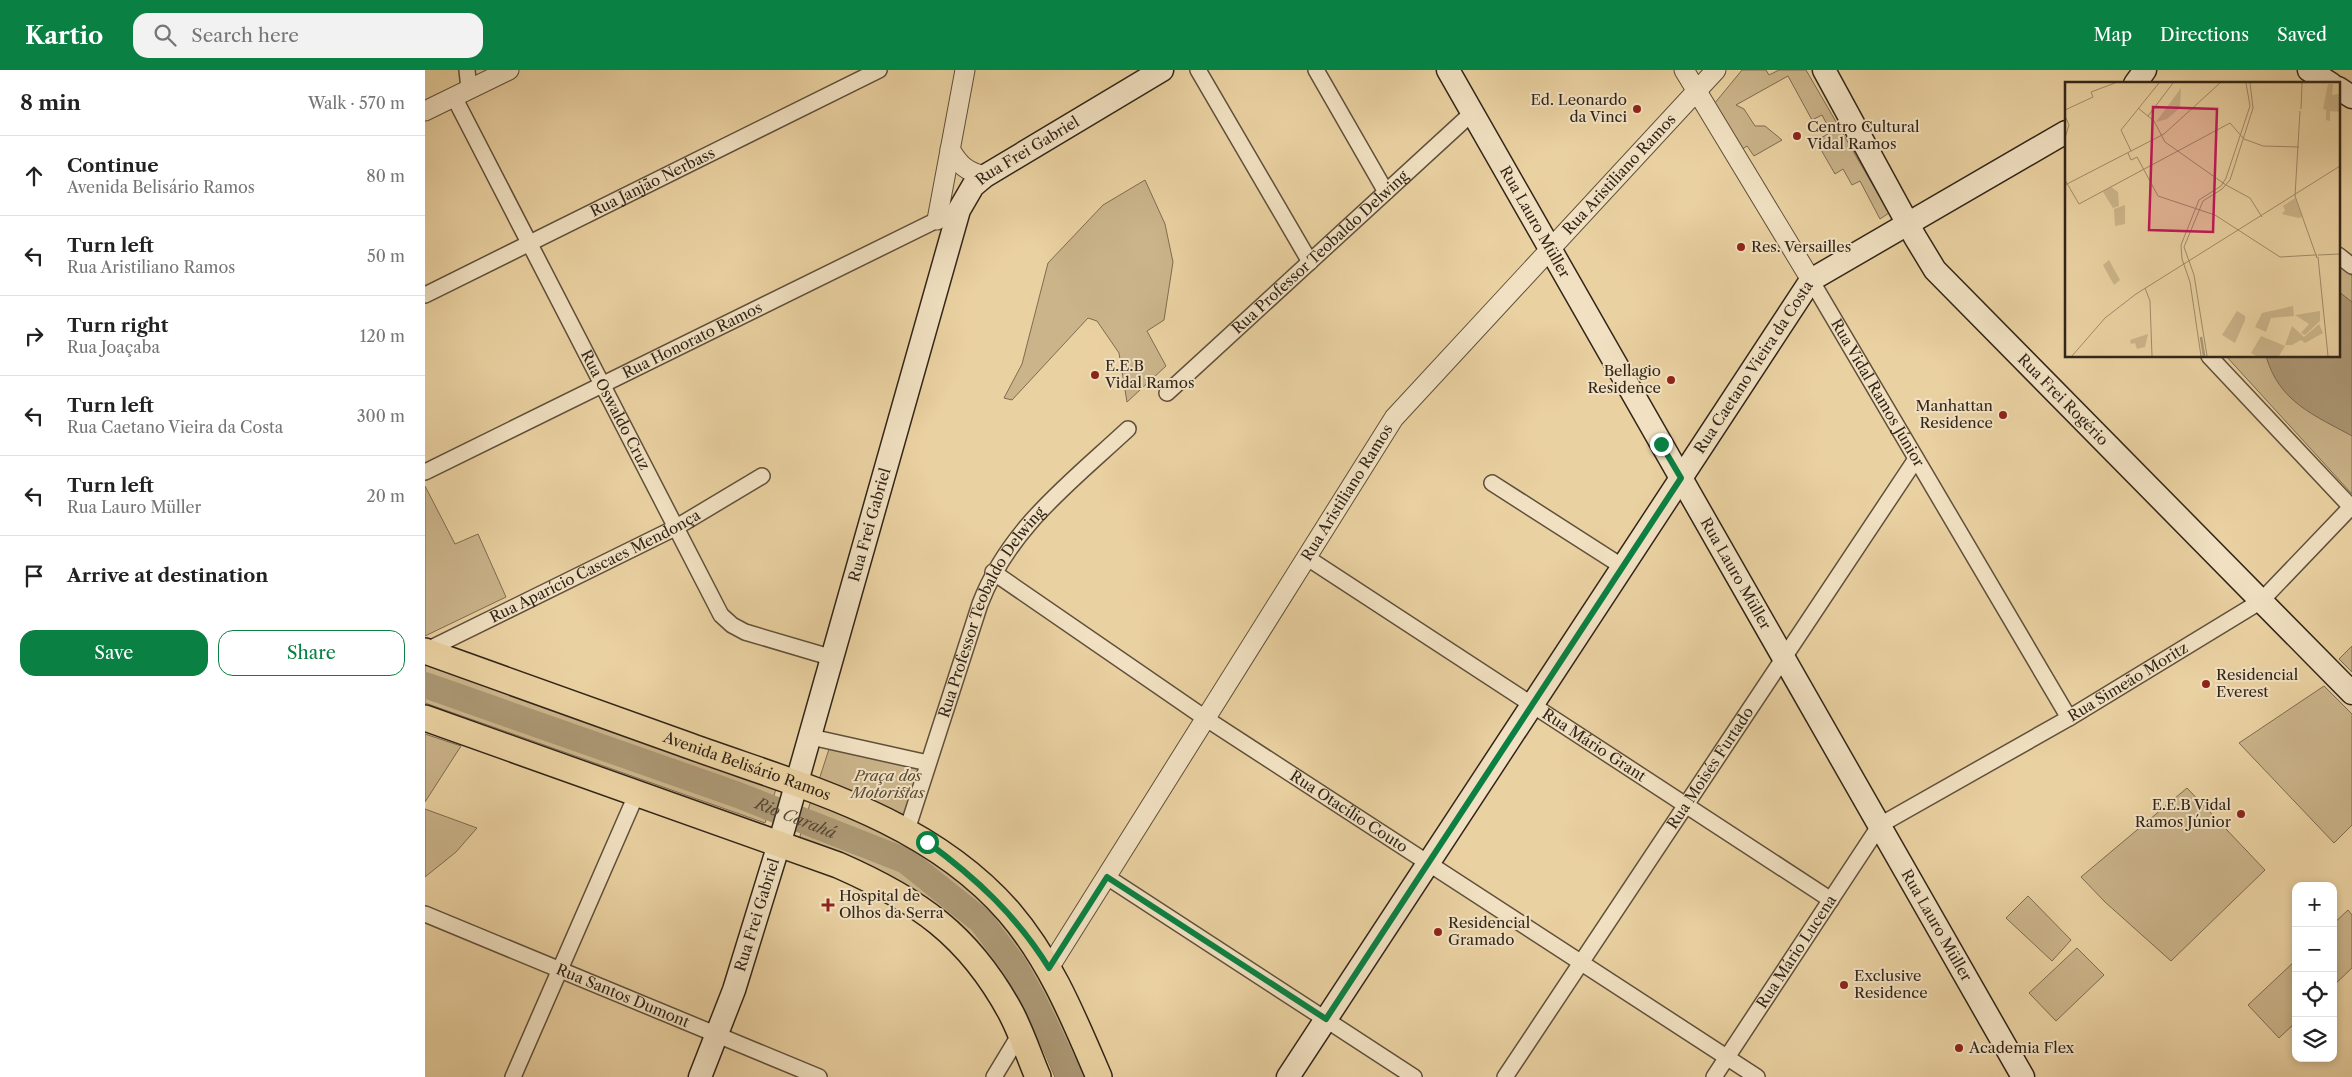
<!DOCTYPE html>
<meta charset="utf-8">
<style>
:root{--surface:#fff;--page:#f2f2f2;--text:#222;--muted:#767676;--line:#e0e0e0;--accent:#0b8043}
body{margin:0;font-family:"Libre Caslon Text",serif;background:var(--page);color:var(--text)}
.controls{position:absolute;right:15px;bottom:15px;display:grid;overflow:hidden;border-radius:10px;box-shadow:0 2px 8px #0003}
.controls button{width:45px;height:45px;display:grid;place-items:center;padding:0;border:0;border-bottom:1px solid var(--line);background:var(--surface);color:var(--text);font:25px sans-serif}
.stop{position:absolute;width:15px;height:15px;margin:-11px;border:4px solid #0b8043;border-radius:50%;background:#fff}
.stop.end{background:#0b8043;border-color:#fff;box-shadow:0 1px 5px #0008}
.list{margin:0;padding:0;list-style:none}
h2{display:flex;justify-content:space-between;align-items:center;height:65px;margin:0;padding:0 20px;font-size:21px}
h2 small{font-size:16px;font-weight:400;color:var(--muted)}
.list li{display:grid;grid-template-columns:32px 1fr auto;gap:15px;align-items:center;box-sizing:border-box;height:80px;padding:0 20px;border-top:1px solid var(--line)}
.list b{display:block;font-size:19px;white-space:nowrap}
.list p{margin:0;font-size:16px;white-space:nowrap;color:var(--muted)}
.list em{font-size:16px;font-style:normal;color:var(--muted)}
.actions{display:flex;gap:10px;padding:15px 20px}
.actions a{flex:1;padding:11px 0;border:1px solid var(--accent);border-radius:15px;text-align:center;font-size:18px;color:var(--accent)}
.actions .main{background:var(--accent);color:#fff}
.icon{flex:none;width:28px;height:28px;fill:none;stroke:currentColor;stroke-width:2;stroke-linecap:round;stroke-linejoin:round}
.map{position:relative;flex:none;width:1927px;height:1007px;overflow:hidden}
header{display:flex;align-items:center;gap:30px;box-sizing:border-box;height:70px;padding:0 25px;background:var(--accent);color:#fff}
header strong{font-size:24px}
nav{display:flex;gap:28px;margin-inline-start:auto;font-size:18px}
.search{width:350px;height:45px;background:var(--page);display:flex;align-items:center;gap:12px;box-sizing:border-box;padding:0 18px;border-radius:15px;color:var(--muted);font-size:19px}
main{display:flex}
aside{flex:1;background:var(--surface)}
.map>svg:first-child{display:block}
</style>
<header>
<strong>Kartio</strong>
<div class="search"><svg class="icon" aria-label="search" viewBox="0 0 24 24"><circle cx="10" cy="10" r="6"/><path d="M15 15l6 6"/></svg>Search here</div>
<nav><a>Map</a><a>Directions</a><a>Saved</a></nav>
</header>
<main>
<aside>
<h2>8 min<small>Walk · 570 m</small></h2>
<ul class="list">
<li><svg class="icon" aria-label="ahead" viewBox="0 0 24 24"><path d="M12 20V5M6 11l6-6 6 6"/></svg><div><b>Continue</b><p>Avenida Belisário Ramos</p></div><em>80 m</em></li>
<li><svg class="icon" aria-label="left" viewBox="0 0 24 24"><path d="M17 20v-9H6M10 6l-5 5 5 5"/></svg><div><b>Turn left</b><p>Rua Aristiliano Ramos</p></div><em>50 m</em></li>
<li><svg class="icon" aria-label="right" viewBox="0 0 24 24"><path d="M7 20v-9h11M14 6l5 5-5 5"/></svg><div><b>Turn right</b><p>Rua Joaçaba</p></div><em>120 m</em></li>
<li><svg class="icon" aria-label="left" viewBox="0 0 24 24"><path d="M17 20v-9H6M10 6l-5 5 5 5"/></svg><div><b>Turn left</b><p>Rua Caetano Vieira da Costa</p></div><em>300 m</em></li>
<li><svg class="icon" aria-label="left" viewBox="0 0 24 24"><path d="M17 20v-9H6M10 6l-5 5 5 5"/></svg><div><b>Turn left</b><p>Rua Lauro Müller</p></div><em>20 m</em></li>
<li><svg class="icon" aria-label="arrive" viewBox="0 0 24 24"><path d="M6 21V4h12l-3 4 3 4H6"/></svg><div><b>Arrive at destination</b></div></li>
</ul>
<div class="actions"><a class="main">Save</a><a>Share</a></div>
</aside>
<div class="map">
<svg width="1927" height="1007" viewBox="0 0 1927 1007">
<rect width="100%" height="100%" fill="#ead1a1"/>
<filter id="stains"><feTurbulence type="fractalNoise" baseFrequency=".004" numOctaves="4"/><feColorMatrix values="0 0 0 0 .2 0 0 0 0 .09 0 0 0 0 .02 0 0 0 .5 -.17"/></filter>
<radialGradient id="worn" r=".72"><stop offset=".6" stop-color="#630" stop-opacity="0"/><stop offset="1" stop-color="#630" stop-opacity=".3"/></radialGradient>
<!-- green -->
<g fill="#cbb48a" stroke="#7e6c52">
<polygon points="1317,0 1341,0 1344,5 1354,0 1381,0 1464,143 1455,149 1435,111 1427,115 1418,99 1410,104 1391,71 1406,62 1397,45 1387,50 1363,6 1311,35 1319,39 1330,56 1340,56 1357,70 1329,86 1322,76 1316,80 1289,34"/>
<polygon points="720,110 740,154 748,192 739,250 722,261 741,296 702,332 694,283 672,251 663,248 587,330 579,328 597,294 623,193 678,135"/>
<polygon points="1913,195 1927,206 1927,424 1801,286 1913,286"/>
<polygon points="0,416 30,474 53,464 81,527 0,566"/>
<polygon points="1927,576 1927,602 1914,589"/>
<polygon points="0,590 352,716 340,753 0,633"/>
<polygon points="1899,616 1927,644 1927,755 1909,773 1814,673"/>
<polygon points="0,664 36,676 0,732"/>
<polygon points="404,679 496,699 480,745 394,710"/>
<polygon points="1762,718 1840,800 1746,891 1680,832 1656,807"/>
<polygon points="387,727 512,789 586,858 625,917 663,1007 630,1007 599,935 561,883 376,770 375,766"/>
<polygon points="0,739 52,758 31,782 0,807"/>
<polygon points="1603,826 1646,870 1627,891 1581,848"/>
<polygon points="1923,840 1927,845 1927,898 1908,916 1908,854"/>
<polygon points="1652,878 1679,905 1631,951 1604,923"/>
<polygon points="1871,890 1871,952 1854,968 1823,935"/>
</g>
<!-- water -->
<path fill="#ab9773" stroke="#7b694f" d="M1913 221 1927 232V366C1889 345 1854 332 1841 286H1913Z"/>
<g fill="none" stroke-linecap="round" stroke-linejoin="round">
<!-- river -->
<path stroke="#ab9773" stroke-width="26" id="s1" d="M0 615 313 725 481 791 556 851 589 895 608 929 645 1007"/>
<!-- minor casing -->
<g stroke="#60503b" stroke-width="18">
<g id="minor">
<polyline points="42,0 44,19"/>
<polyline points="773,0 885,192"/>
<polyline points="891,0 961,122"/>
<path id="s2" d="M29 27 296 545 307 555 320 562 408 588"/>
<polyline points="1913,185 1927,196"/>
<path id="s3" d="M1386 210 1644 648"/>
<path id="s4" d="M0 225 454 0"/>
<polyline points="1784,286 1926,437"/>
<path id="s5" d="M742 323 1047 43"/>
<path id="s6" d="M0 402 512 150"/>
<polyline points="1067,413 1198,497"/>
<path id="s7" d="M881 487 1406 830"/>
<path id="s8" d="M568 502 780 648 1332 1007"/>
<path id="s9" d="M0 581 250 458 337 406"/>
<polyline points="386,667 503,693"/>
<path id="s10" d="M482 760 555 534C584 458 645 413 703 359"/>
<polyline points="682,807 989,1007"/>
<path id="s11" d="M0 844 394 1007"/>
<polyline points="88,1007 212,723"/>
<polyline points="569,1007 595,964"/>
<path id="s12" d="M1080 1007 1491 389"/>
<path id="s13" d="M1289 1007 1455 755 1644 648 1836 531 1926 437"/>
</g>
</g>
<!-- tertiary casing -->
<g stroke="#60503b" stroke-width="21">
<g id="tertiary">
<polyline points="1259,0 1386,210"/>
<polyline points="0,41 84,0"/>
<path d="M525 79C534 95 542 102 560 106"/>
<polyline points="512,150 540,0"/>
<path id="s14" d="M624 898 969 348 1291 0"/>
</g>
</g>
<!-- secondary casing -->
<g stroke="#322519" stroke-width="25">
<g id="secondary">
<path id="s15" d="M1023 0 1598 1007"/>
<path id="s16" d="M1399 0 1490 167 1510 200 1927 623"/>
<polyline points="1884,0 1906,14"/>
<polyline points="1710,14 1720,0"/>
<polyline points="1913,18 1927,27"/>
<path id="s17" d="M275 1007 309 920 358 761 534 140 548 116 560 106 737 0"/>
<path id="s18" d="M863 1007 1386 210 1641 62"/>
</g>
</g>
<!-- primary casing -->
<g stroke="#322519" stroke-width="28">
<g id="primary">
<path id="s19" d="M0 581C88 612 176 644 265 676 378 717 502 748 584 842 626 891 649 949 674 1007"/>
<path d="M0 648 413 795C493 830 544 865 586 943 597 964 604 986 613 1007"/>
</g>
</g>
<!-- minor -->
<use href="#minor" stroke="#f1e1c2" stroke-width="15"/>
<!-- tertiary -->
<use href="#tertiary" stroke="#f1e1c2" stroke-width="19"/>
<!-- secondary -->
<use href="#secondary" stroke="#f1e1c2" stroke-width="22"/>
<!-- primary -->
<use href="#primary" stroke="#ead1a1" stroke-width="25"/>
</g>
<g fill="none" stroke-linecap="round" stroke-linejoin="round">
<!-- route -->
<path stroke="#0b8043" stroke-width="6" d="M502 772C551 808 592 846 624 898L682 807 901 949 1256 408 1236 374"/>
</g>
<!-- markers -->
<g fill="#8f2418" stroke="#f1e1c2" stroke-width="2">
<circle cx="1212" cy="39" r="5"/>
<circle cx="1372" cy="66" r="5"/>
<circle cx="1316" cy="177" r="5"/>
<circle cx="670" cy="305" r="5"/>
<circle cx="1246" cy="310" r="5"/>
<circle cx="1578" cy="345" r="5"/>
<circle cx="1781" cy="614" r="5"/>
<circle cx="1816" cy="744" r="5"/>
<path d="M400.5 827.5h5v5h5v5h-5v5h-5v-5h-5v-5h5z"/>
<circle cx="1013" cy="862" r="5"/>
<circle cx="1419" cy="915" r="5"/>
<circle cx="1534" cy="978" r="5"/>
</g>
<g text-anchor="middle" stroke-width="4" stroke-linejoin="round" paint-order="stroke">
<!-- poi labels -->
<g font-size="15" fill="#322519" stroke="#f1e1c2" text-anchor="start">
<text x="1202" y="35" text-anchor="end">Ed. Leonardo<tspan x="1202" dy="17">da Vinci</tspan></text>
<text x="1382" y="62">Centro Cultural<tspan x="1382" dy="17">Vidal Ramos</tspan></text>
<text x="1326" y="182">Res. Versailles</text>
<text x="680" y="301">E.E.B<tspan x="680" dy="17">Vidal Ramos</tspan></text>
<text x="1236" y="306" text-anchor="end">Bellagio<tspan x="1236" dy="17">Residence</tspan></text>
<text x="1568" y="341" text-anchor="end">Manhattan<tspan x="1568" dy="17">Residence</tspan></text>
<text x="1791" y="610">Residencial<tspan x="1791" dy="17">Everest</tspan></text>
<text x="1806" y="740" text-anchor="end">E.E.B Vidal<tspan x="1806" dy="17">Ramos Júnior</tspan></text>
<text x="414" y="831">Hospital de<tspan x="414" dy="17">Olhos da Serra</tspan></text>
<text x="1023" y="858">Residencial<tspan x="1023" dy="17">Gramado</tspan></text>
<text x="1429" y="911">Exclusive<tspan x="1429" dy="17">Residence</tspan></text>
<text x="1544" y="983">Academia Flex</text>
</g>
<!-- street labels -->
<g font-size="15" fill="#322519" stroke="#f1e1c2">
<text dy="5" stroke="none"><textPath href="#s17" startOffset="998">Rua Frei Gabriel</textPath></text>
<text dy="5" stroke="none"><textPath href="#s14" startOffset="981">Rua Aristiliano Ramos</textPath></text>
<text dy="5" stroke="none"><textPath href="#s4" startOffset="254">Rua Janjão Nerbass</textPath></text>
<text dy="5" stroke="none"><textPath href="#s15" startOffset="175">Rua Lauro Müller</textPath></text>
<text dy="5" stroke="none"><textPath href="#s5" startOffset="208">Rua Professor Teobaldo Delwing</textPath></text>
<text dy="5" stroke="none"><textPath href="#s6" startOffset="298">Rua Honorato Ramos</textPath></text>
<text dy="5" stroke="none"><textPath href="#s18" startOffset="849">Rua Caetano Vieira da Costa</textPath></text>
<text dy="5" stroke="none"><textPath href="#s3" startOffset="131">Rua Vidal Ramos Júnior</textPath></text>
<text dy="5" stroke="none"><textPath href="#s16" startOffset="411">Rua Frei Rogério</textPath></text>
<text dy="5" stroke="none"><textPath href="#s2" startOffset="352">Rua Oswaldo Cruz</textPath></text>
<text dy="5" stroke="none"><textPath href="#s14" startOffset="561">Rua Aristiliano Ramos</textPath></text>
<text dy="5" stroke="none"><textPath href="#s17" startOffset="578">Rua Frei Gabriel</textPath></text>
<text dy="5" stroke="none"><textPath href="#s9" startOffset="190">Rua Aparício Cascaes Mendonça</textPath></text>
<text dy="5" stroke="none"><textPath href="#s15" startOffset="580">Rua Lauro Müller</textPath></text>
<text dy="5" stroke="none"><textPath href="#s10" startOffset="235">Rua Professor Teobaldo Delwing</textPath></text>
<text dy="5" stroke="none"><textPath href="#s13" startOffset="588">Rua Simeão Moritz</textPath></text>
<text dy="5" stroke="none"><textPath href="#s7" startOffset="344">Rua Mário Grant</textPath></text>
<text dy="5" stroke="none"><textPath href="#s19" startOffset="342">Avenida Belisário Ramos</textPath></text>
<text dy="5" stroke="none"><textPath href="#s12" startOffset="371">Rua Moisés Furtado</textPath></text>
<text dy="5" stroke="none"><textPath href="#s8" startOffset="429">Rua Otacílio Couto</textPath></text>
<text dy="5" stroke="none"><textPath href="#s17" startOffset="172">Rua Frei Gabriel</textPath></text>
<text dy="5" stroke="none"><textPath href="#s15" startOffset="985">Rua Lauro Müller</textPath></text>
<text dy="5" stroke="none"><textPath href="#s13" startOffset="150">Rua Mário Lucena</textPath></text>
<text dy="5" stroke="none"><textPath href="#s11" startOffset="214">Rua Santos Dumont</textPath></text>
</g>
<!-- park labels -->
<g font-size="15" font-style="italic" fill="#584935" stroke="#f1e1c2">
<text x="463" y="711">Praça dos<tspan x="463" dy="17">Motoristas</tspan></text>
</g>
<!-- water labels -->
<g font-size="16" font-style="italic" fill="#564734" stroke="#f1e1c2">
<text dy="6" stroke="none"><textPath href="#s1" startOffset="394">Rio Carahá</textPath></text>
</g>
</g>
<!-- overview -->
<g transform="translate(1640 12)">
<rect width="275" height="275" fill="#ead1a1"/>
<path d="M263 2H268L267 13 275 12V30L265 29V39L261 38V28L258 27ZM116 6 115 26 102 37 91 40ZM46 105 53 110 54 124 48 126 38 110ZM230 116 237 135 234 136 217 132 220 128 218 124ZM60 123V142L50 144 49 127ZM44 178 55 198 49 203 38 183ZM228 224 229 234 206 236 201 250 190 245 197 231ZM172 229 180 234V238L170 261 157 253ZM255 229V239L240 253 236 251 244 242 230 233ZM254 242 258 251 240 261 236 258 227 263H220L227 244 239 255ZM83 252 80 265 72 267 70 261 66 262 65 258ZM196 254 220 264 214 274H191L186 271Z" fill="#cbb48a"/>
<path fill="none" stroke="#ab9773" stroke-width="2.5" d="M136 255 139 274"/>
<path fill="none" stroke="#a08c6b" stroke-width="1" d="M73 26 89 39 100 60 161 103 185 116 197 135M236 27 237 1M0 28 28 15 26 10 50 1M235 29 230 114 252 176 251 172M0 34 4 43 0 56M83 34 108 1M66 69 56 48 94 1M63 71 66 78 72 75 93 114 150 133 215 175 250 173M0 98 14 122 165 41 179 57 198 64 234 65M0 103 99 52 155 1M253 173 275 172M253 175 263 274M80 206 85 219 87 274M7 274 40 236 71 212 275 84M136 274 125 200 117 177 116 163 134 118 156 104 161 96 185 24 181 1M142 274 129 193 119 165 138 119 157 107 165 98 188 26 185 1"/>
<path fill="#c2185b" fill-opacity="0.15" stroke="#c2185b" stroke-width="2.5" d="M88 25 152 27 148 150 84 148Z"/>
<rect width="275" height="275" fill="none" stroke="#322519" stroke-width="2.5"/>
</g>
<rect width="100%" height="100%" filter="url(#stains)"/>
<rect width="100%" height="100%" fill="url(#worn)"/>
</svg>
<div class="controls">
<button>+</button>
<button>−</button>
<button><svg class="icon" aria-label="locate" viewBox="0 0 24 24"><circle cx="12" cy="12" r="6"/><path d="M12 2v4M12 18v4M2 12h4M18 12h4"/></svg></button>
<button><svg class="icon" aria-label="layers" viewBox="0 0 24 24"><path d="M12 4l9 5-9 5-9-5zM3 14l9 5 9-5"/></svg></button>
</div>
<div class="stop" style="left:502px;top:772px"></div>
<div class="stop end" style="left:1236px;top:374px"></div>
</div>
</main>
